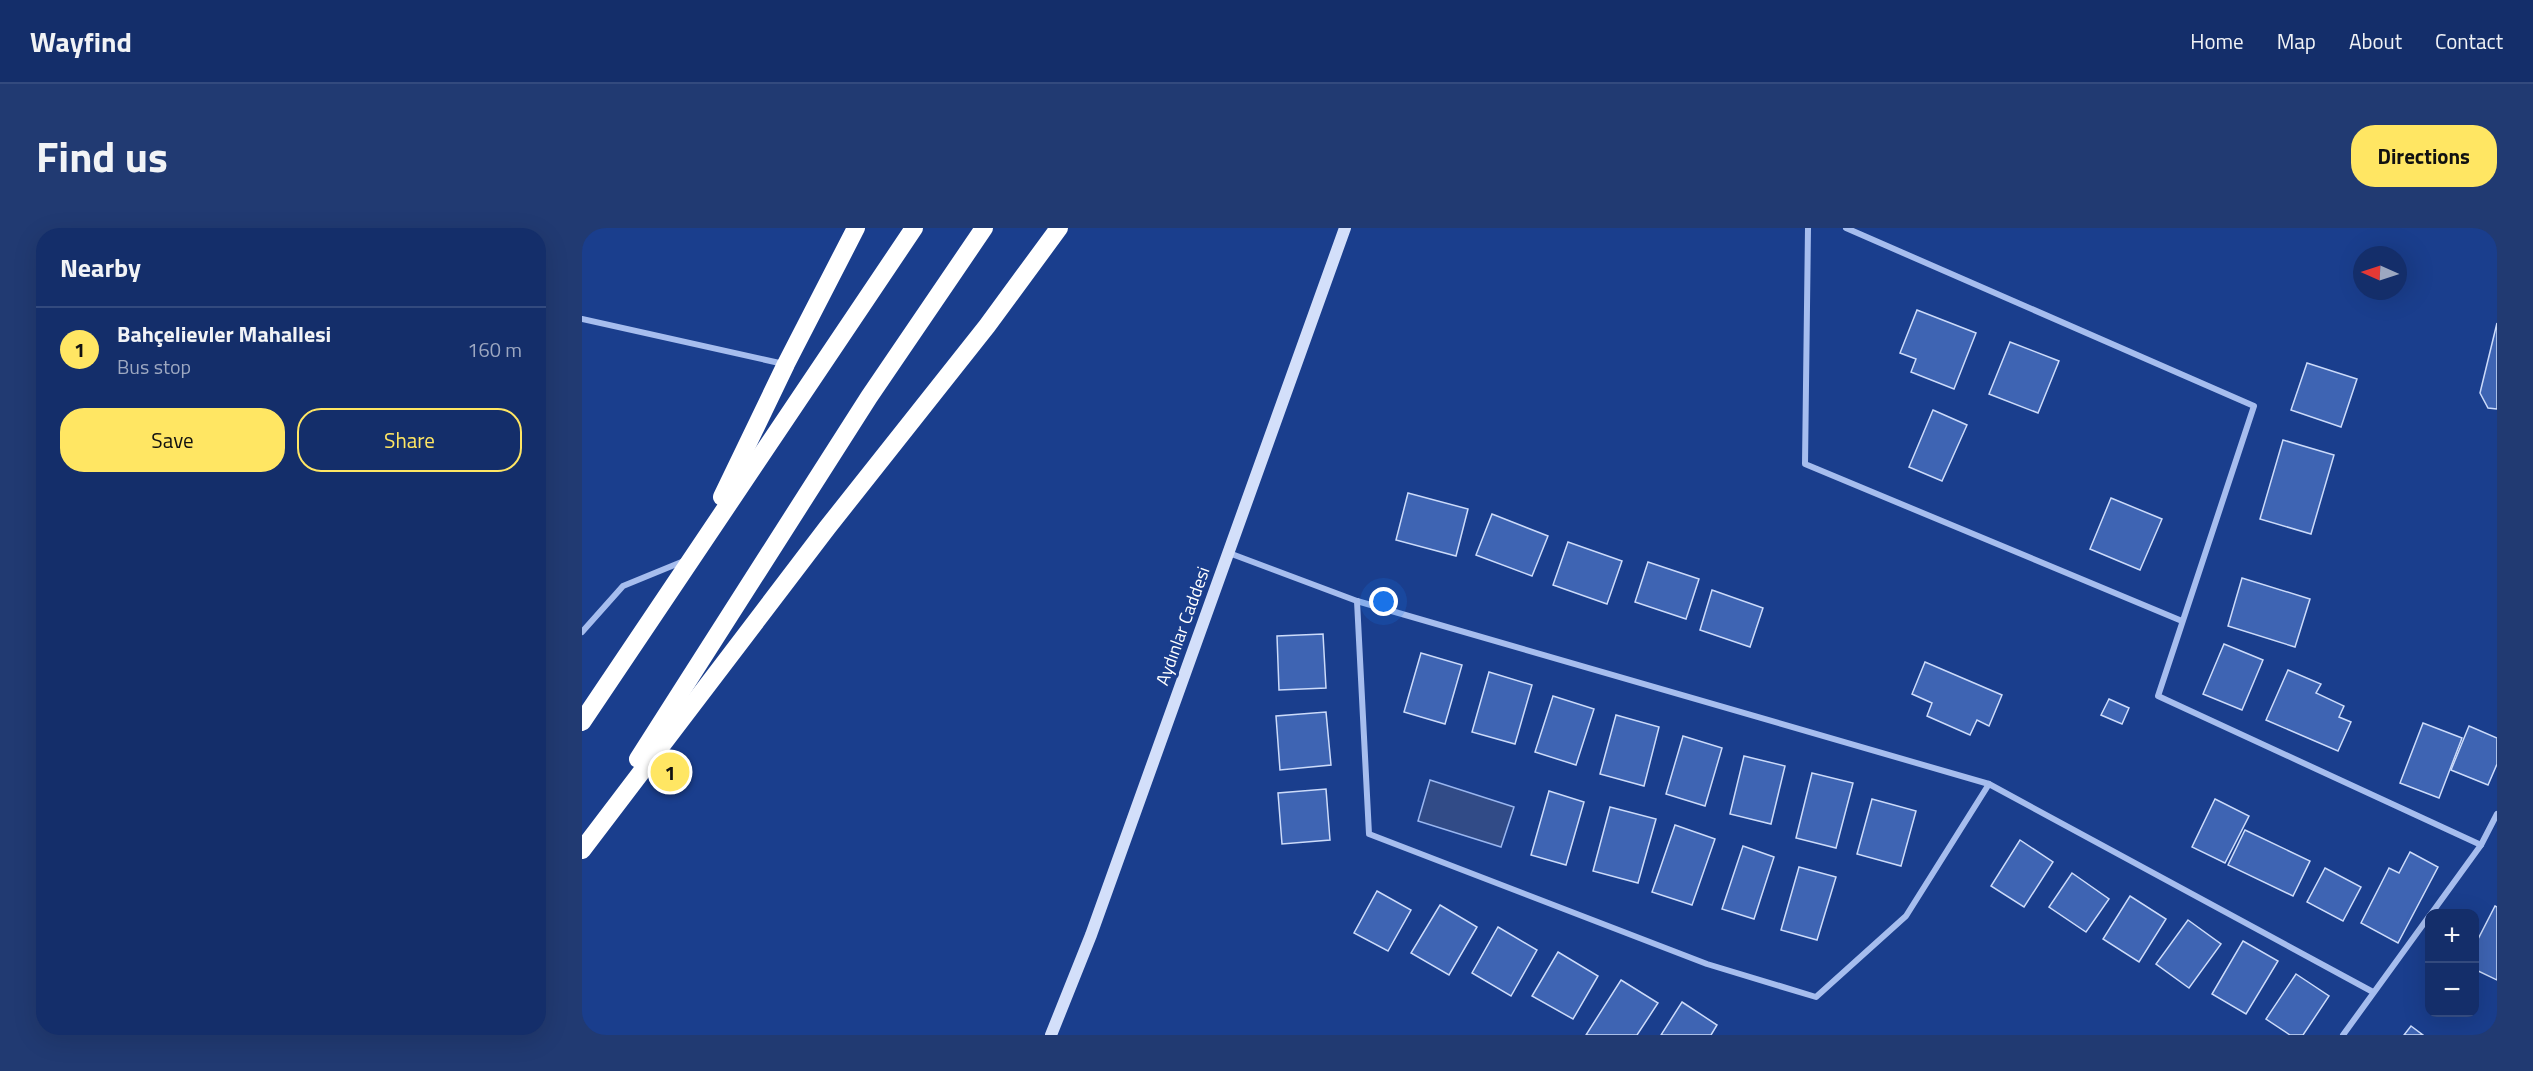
<!DOCTYPE html>
<meta charset="utf-8">
<style>
:root{--surface:#142e6a;--page:#213a72;--text:#f1f3f6;--muted:#9da8c1;--line:#334a7e;--accent:#ffe663}
body{margin:0;font-family:"Titillium Web",sans-serif;background:var(--page);color:var(--text)}
.controls{position:absolute;right:18px;bottom:18px;display:grid;overflow:hidden;border-radius:12px;box-shadow:0 6px 24px #0002}
.controls button{width:54px;height:54px;display:grid;place-items:center;padding:0;border:0;border-bottom:2px solid var(--line);background:var(--surface);color:var(--text);font:30px sans-serif}
.compass{position:absolute;left:1771px;top:18px;width:54px;height:54px;border-radius:50%;background:var(--surface);box-shadow:0 6px 24px #0002;rotate:273deg}
.you{position:absolute;left:802px;top:374px;width:21px;height:21px;margin:-15px;border:4px solid #fff;border-radius:50%;background:#1a73e8;box-shadow:0 0 0 9px #1a73e833}
.badge{display:grid;place-items:center;width:39px;height:39px;border-radius:50%;background:var(--accent);color:#111;font-size:20px;font-weight:700}
.pin{position:absolute;translate:-50% -50%;border:3px solid #fff;box-shadow:0 2px 6px #0006}
.list{margin:0;padding:0;list-style:none}
h2{display:flex;justify-content:space-between;align-items:center;height:78px;margin:0;padding:0 24px;font-size:26px}
h2 small{font-size:20px;font-weight:400;color:var(--muted)}
.list li{display:grid;grid-template-columns:39px 1fr auto;gap:18px;align-items:center;box-sizing:border-box;height:84px;padding:0 24px;border-top:2px solid var(--line)}
.list b{display:block;font-size:22px;white-space:nowrap}
.list p{margin:0;font-size:20px;white-space:nowrap;color:var(--muted)}
.list em{font-size:20px;font-style:normal;color:var(--muted)}
.actions{display:flex;gap:12px;padding:18px 24px}
.actions a{flex:1;padding:14px 0;border:2px solid var(--accent);border-radius:24px;text-align:center;font-size:21px;color:var(--accent)}
.actions .main{background:var(--accent);color:#111}
.map{position:relative;flex:none;width:1915px;height:807px;overflow:hidden;border-radius:24px}
header{display:flex;align-items:center;gap:36px;box-sizing:border-box;height:84px;padding:0 30px;background:var(--surface);border-bottom:2px solid var(--line)}
header strong{font-size:28px}
nav{display:flex;gap:33px;margin-inline-start:auto;font-size:21px}
.intro{display:flex;align-items:center;justify-content:space-between;box-sizing:border-box;height:144px;padding:0 36px}
h1{margin:0;font-size:42px}
.button{padding:15px 27px;border-radius:24px;background:var(--accent);color:#111;font-size:21px;font-weight:700}
main{display:flex;gap:36px;padding:0 36px}
aside{flex:1;background:var(--surface);border-radius:24px;box-shadow:0 6px 24px #0002}
.map>svg:first-child{display:block}
</style>
<header>
<strong>Wayfind</strong>
<nav><a>Home</a><a>Map</a><a>About</a><a>Contact</a></nav>
</header>
<div class="intro"><h1>Find us</h1><a class="button">Directions</a></div>
<main>
<aside>
<h2>Nearby<small></small></h2>
<ul class="list">
<li><span class="badge">1</span><div><b>Bahçelievler Mahallesi</b><p>Bus stop</p></div><em>160 m</em></li>
</ul>
<div class="actions"><a class="main">Save</a><a>Share</a></div>
</aside>
<div class="map">
<svg width="1915" height="807" viewBox="0 0 1915 807">
<rect width="100%" height="100%" fill="#1a3e8d"/>
<!-- water -->
<polygon fill="#314b87" stroke="#99b6f0" stroke-width="1.5" points="848,552 932,579 919,619 836,593"/>
<!-- building -->
<g fill="#3e64b3" stroke="#ccdbfa" stroke-width="1.5">
<polygon points="1335,82 1394,105 1372,161 1329,144 1334,131 1318,125"/>
<polygon points="1915,95 1915,181 1906,180 1898,165"/>
<polygon points="1428,114 1477,133 1456,185 1407,166"/>
<polygon points="1725,135 1775,151 1759,199 1709,182"/>
<polygon points="1351,182 1385,197 1360,253 1327,239"/>
<polygon points="1701,212 1752,227 1729,306 1678,291"/>
<polygon points="826,265 886,281 874,328 814,312"/>
<polygon points="1529,270 1580,291 1558,342 1508,321"/>
<polygon points="910,286 966,308 950,348 894,327"/>
<polygon points="986,314 1040,333 1025,376 971,357"/>
<polygon points="1066,334 1117,351 1104,391 1053,374"/>
<polygon points="1660,350 1728,371 1713,419 1646,398"/>
<polygon points="1130,362 1181,380 1168,419 1118,402"/>
<polygon points="741,406 744,460 697,462 695,408"/>
<polygon points="1642,416 1681,432 1660,482 1621,466"/>
<polygon points="839,425 880,437 863,496 822,484"/>
<polygon points="1343,434 1420,467 1407,498 1395,492 1388,507 1345,488 1350,475 1330,466"/>
<polygon points="1706,442 1739,456 1734,465 1762,478 1757,489 1769,494 1756,523 1684,492"/>
<polygon points="907,444 950,457 933,516 890,504"/>
<polygon points="971,468 1012,481 994,537 953,524"/>
<polygon points="1527,471 1547,480 1540,496 1519,487"/>
<polygon points="744,484 749,537 698,542 694,488"/>
<polygon points="1034,487 1077,499 1062,558 1018,546"/>
<polygon points="1841,495 1880,510 1857,570 1818,555"/>
<polygon points="1887,498 1915,510 1915,536 1906,557 1869,542"/>
<polygon points="1101,508 1140,520 1123,578 1084,566"/>
<polygon points="1162,528 1203,538 1189,596 1148,586"/>
<polygon points="1230,545 1271,555 1254,620 1214,610"/>
<polygon points="744,561 748,612 700,616 696,565"/>
<polygon points="967,563 1002,574 984,637 949,627"/>
<polygon points="1290,571 1334,583 1319,638 1275,626"/>
<polygon points="1633,571 1667,588 1643,635 1610,619"/>
<polygon points="1028,579 1074,591 1056,655 1011,643"/>
<polygon points="1093,597 1133,611 1110,677 1070,664"/>
<polygon points="1663,602 1728,633 1711,668 1646,637"/>
<polygon points="1438,612 1471,634 1442,679 1409,658"/>
<polygon points="1161,618 1192,629 1172,691 1140,681"/>
<polygon points="1828,624 1856,639 1816,715 1779,695 1807,640 1817,645"/>
<polygon points="1217,639 1254,649 1235,712 1199,702"/>
<polygon points="1743,640 1779,659 1761,693 1725,674"/>
<polygon points="1490,645 1527,671 1504,704 1467,679"/>
<polygon points="795,663 829,682 806,723 772,705"/>
<polygon points="1548,668 1584,691 1557,734 1521,711"/>
<polygon points="858,677 895,699 867,747 829,725"/>
<polygon points="1913,678 1915,679 1915,752 1892,741 1892,719"/>
<polygon points="1606,692 1639,716 1607,760 1574,736"/>
<polygon points="916,699 955,722 929,768 890,745"/>
<polygon points="1661,713 1696,733 1664,786 1630,766"/>
<polygon points="976,724 1016,748 991,791 950,768"/>
<polygon points="1714,746 1747,768 1721,807 1708,807 1684,791"/>
<polygon points="1039,752 1076,775 1055,807 1004,807"/>
<polygon points="1100,774 1135,797 1129,807 1079,807"/>
<polygon points="1829,798 1841,807 1822,807"/>
</g>
<g fill="none" stroke-linecap="round" stroke-linejoin="round">
<!-- street -->
<g stroke="#a6bdee" stroke-width="6">
<polyline points="1226,0 1223,236 1600,393"/>
<polyline points="1264,0 1672,178 1576,468 1899,617"/>
<polyline points="0,91 202,136"/>
<polyline points="647,325 775,373 1407,556 1791,764"/>
<polyline points="775,373 787,606 1125,736 1234,769 1324,688 1407,556"/>
<polyline points="0,404 41,358 102,333"/>
<polyline points="1849,686 1899,617 1915,586"/>
<polyline points="1761,807 1848,687"/>
</g>
<!-- secondary -->
<polyline stroke="#d3dffa" stroke-width="12" points="469,807 509,707 763,0"/>
<!-- highway -->
<g stroke="#fff" stroke-width="18">
<polyline points="140,269 204,136 274,0"/>
<polyline points="0,494 332,0"/>
<polyline points="56,531 287,169 402,0"/>
<polyline points="0,622 245,300 405,98 477,0"/>
</g>
</g>
<g text-anchor="middle" stroke-width="6" stroke-linejoin="round" paint-order="stroke">
<!-- street labels -->
<g font-size="18" fill="#fff" stroke="#1a3e8d">
<text transform="translate(601 398) rotate(-70)" y="6">Aydınlar Caddesi</text>
</g>
</g>
</svg>
<div class="controls">
<button>+</button>
<button>−</button>
</div>
<svg class="compass" viewBox="-18 -18 36 36"><path d="M0-13l5 13h-10z" fill="#e53935"/><path d="M0 13l5-13h-10z" fill="#9da8c1"/></svg>
<div class="you"></div>
<div class="pin badge" style="left:88px;top:544px">1</div>
</div>
</main>
